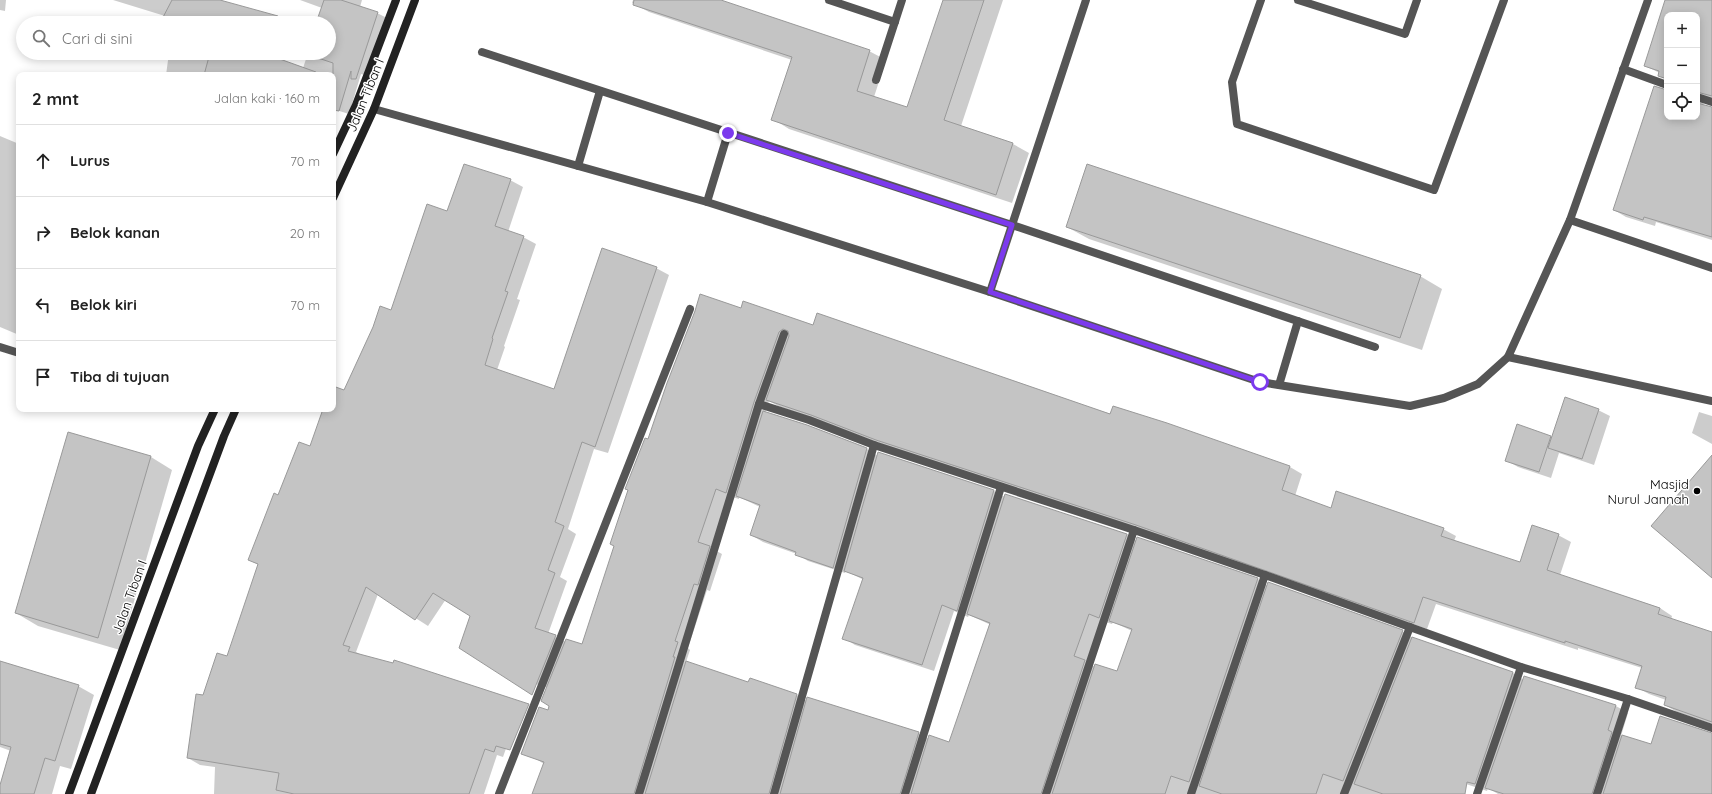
<!DOCTYPE html>
<html lang="id">
<meta charset="utf-8">
<style>
:root{--surface:#fff;--page:#f6f6f6;--text:#222;--muted:#767676;--line:#e0e0e0}
body{margin:0;font-family:Quicksand,sans-serif;background:var(--page);color:var(--text)}
.controls{position:absolute;right:12px;top:12px;display:grid;overflow:hidden;border-radius:8px;box-shadow:0 2px 10px #0003}
.controls button{width:36px;height:36px;display:grid;place-items:center;padding:0;border:0;border-bottom:1px solid var(--line);background:var(--surface);color:var(--text);font:20px sans-serif}
.stop{position:absolute;width:12px;height:12px;margin:-9px;border:3px solid #7c3aed;border-radius:50%;background:#fff}
.stop.end{background:#7c3aed;border-color:#fff;box-shadow:0 1px 4px #0008}
.list{margin:0;padding:0;list-style:none}
h2{display:flex;justify-content:space-between;align-items:center;height:52px;margin:0;padding:0 16px;font-size:17px}
h2 small{font-size:13px;font-weight:400;color:var(--muted)}
.list li{display:grid;grid-template-columns:26px 1fr auto;gap:12px;align-items:center;box-sizing:border-box;height:72px;padding:0 16px;border-top:1px solid var(--line)}
.list b{display:block;font-size:15px;white-space:nowrap}
.list em{font-size:13px;font-style:normal;color:var(--muted)}
.icon{flex:none;width:22px;height:22px;fill:none;stroke:currentColor;stroke-width:2;stroke-linecap:round;stroke-linejoin:round}
.map{position:relative;flex:none;width:1712px;height:794px;overflow:hidden}
.search{position:absolute;background:var(--surface);box-shadow:0 2px 10px #0003;left:16px;top:16px;width:320px;height:44px;display:flex;align-items:center;gap:10px;box-sizing:border-box;padding:0 14px;border-radius:22px;color:var(--muted);font-size:15px}
.panel{position:absolute;background:var(--surface);box-shadow:0 2px 10px #0003;left:16px;top:72px;width:320px;height:340px;border-radius:8px}
.map>svg:first-child{display:block}
</style>
<div class="map">
<svg width="1712" height="794" viewBox="0 0 1712 794">
<rect width="100%" height="100%" fill="#fff"/>
<!-- shadow -->
<g fill="#0003" fill-rule="evenodd">
<polygon points="0,0 6,0 5,11 0,10"/>
<polygon points="113,0 221,0 268,23 161,23 165,16"/>
<polygon points="300,0 362,0 360,7 377,13 387,18 368,76 361,74 349,114 333,109 333,75 166,75 169,53 260,53 303,68 308,53 329,53 329,23 317,23 322,8"/>
<polygon points="633,0 716,0 869,51 886,60 874,97 908,109 944,0 1003,0 961,126 1013,144 1029,153 1012,203 789,129 773,119 792,60 649,12 632,3"/>
<polygon points="1667,0 1712,0 1712,98 1705,99 1703,105 1712,108 1712,240 1656,222 1655,226 1626,217 1614,210 1667,91 1667,117 1697,117 1697,15 1667,15 1667,80 1659,75 1660,73 1645,66"/>
<polygon points="0,136 19,144 19,335 0,327"/>
<path d="M510 180 523 187 508 232 523 237 536 244 517 299 520 300 504 346 505 347 497 370 554 390 656 268 669 275 608 453 594 449 568 529 576 534 560 577 567 581 548 634 566 642 583 645 648 440 741 310 814 326 1290 467 1302 474 1295 496 1331 509 1443 529 1456 536 1454 541 1521 564 1558 535 1571 542 1560 575 1660 608 1672 616 1671 620 1712 633V724L1677 712 1665 705 1666 700 1649 694 1636 687 1642 668 1578 648V650L1436 604 1427 629 890 447 824 422 780 407 769 401 765 413 807 426 867 449 878 456V453L994 491 1005 497 1127 534 1137 541 1138 538 1258 579 1268 586 1402 631 1415 639 1513 673 1524 680 1616 706 1628 713 1621 736 1651 746 1712 734V794H1498L1488 788 1487 791 1466 784 1463 794H533L544 764 533 757 555 690 529 682 471 615 446 599 428 626 378 594 356 652 362 655 521 706 503 757 497 755 484 794H214L215 767 200 765 188 758 228 658 259 565 249 560 279 496 310 448 324 409H333V387L345 391 448 213ZM729 496 739 499V497L760 507 751 535 763 542 797 554 808 561 845 573 846 571 864 580 844 638 855 645 934 671 954 611 968 617 969 615 991 625 950 743 929 739 918 733 807 701 797 695 749 683 686 662 690 650 688 648 707 590 710 591 722 554 711 548ZM1102 621 1112 624 1113 622 1132 631 1118 672 1095 667 1087 662Z"/>
<polygon points="1067,227 1420,276 1442,289 1422,350 1089,239"/>
<polygon points="1598,410 1610,416 1594,465 1559,453 1551,478 1518,467 1506,460 1518,426 1552,438"/>
<polygon points="1699,412 1712,416 1712,444 1692,433"/>
<polygon points="151,457 172,470 120,650 38,626 16,613"/>
<polygon points="0,662 78,686 94,695 71,769 60,766 52,794 0,794 11,751 0,747"/>
</g>
<!-- building -->
<g fill="#c4c4c4" stroke="#999">
<polygon points="172,0 220,0 278,16 277,23 160,23"/>
<polygon points="324,0 341,0 378,12 356,79 351,79 351,71 339,111 333,110 333,63 306,54 329,53 329,23 316,23"/>
<polygon points="634,0 721,0 870,50 857,91 907,107 943,0 984,0 944,120 1013,143 996,195 771,120 792,57 633,5"/>
<polygon points="1665,0 1712,0 1712,96 1697,92 1697,15 1667,15 1667,79 1658,76 1659,71 1644,66"/>
<polygon points="210,53 263,53 316,72 316,75 204,75"/>
<polygon points="1654,86 1667,90 1667,117 1697,117 1697,103 1712,107 1712,237 1644,217 1643,220 1613,210"/>
<polygon points="464,164 511,179 495,226 524,236 505,291 508,292 492,338 493,339 485,365 554,389 602,248 657,267 595,447 582,442 555,522 564,526 548,570 555,573 535,628 556,635 532,695 459,648 470,616 433,593 415,620 366,587 343,645 350,647 348,651 393,663 394,660 529,704 510,750 496,746 494,752 485,749 469,794 294,794 276,790 279,773 187,758 196,694 203,695 217,653 227,656 258,564 248,560 274,493 278,495 299,442 310,446 323,409 333,409 333,386 344,390 373,327 380,306 391,310 427,204 447,211"/>
<polygon points="1087,164 1421,275 1400,338 1066,227"/>
<polygon points="700,294 741,308 743,301 813,325 817,313 1110,414 1113,406 1167,423 1290,466 1282,490 1331,508 1336,491 1444,528 1441,536 1520,562 1532,525 1559,534 1547,570 1660,608 1658,614 1712,632 1712,722 1664,705 1666,697 1635,688 1642,666 1565,641 1565,643 1423,597 1414,623 1136,525 876,440 811,415 766,400 789,336 788,331 783,329 779,332 754,402 726,493 716,489 698,542 710,546 698,585 694,584 675,641 678,642 673,657 675,657 634,794 532,794 544,762 521,754 539,707 548,710 549,706 541,701 566,639 582,644 614,546 610,544 628,490 625,489 645,438 648,439 667,383 695,311"/>
<polygon points="1565,397 1599,409 1582,459 1548,448"/>
<polygon points="763,411 807,425 867,448 833,568 795,555 796,552 750,535 760,505 736,496"/>
<polygon points="1517,424 1551,436 1539,472 1505,461"/>
<polygon points="68,432 151,456 98,638 15,613"/>
<polygon points="878,452 994,490 957,611 942,605 922,665 842,639 863,578 844,571"/>
<polygon points="1712,455 1712,578 1651,526"/>
<polygon points="1005,494 1127,534 1099,618 1089,614 1074,656 1085,660 1041,794 911,794 929,735 949,742 990,623 967,614"/>
<polygon points="1137,537 1258,578 1189,782 1171,776 1165,794 1052,794 1095,664 1117,671 1132,629 1109,621"/>
<polygon points="1268,582 1403,630 1343,781 1323,774 1316,794 1222,794 1199,786"/>
<polygon points="1412,637 1513,672 1475,784 1467,782 1465,794 1383,794 1354,784"/>
<polygon points="0,661 79,685 55,761 45,758 34,794 0,794 0,785 11,747 0,744"/>
<polygon points="686,661 748,682 750,678 797,694 769,794 645,794"/>
<polygon points="1524,676 1616,705 1608,730 1612,732 1592,794 1504,794 1485,788"/>
<polygon points="807,697 919,732 900,794 780,794"/>
<polygon points="1660,716 1712,733 1712,794 1603,794 1622,735 1651,744"/>
</g>
<g fill="none" stroke-linecap="round" stroke-linejoin="round">
<!-- lane -->
<g stroke="#555" stroke-width="8">
<polyline points="482,52 1012,225 1375,347"/>
<polyline points="578,166 600,91"/>
<polyline points="707,202 728,133"/>
<polyline points="1279,385 1298,321"/>
</g>
<!-- street -->
<g stroke="#555" stroke-width="8">
<polyline points="829,0 895,22"/>
<polyline points="1261,0 1232,82 1237,124 1434,190 1504,0"/>
<polyline points="1298,0 1405,34 1417,0"/>
<polyline points="1623,69 1667,85"/>
<polyline points="876,80 902,0"/>
<polyline points="1697,97 1712,102"/>
<polyline points="374,109 707,202 990,292 1260,382 1410,406 1444,398 1478,384 1508,357 1712,401"/>
<polyline points="1570,220 1712,268"/>
<polyline points="990,292 1086,0"/>
<polyline points="0,347 19,353"/>
<polyline points="1508,357 1570,220 1648,0"/>
<polyline points="759,404 784,334"/>
<polyline points="499,794 690,309"/>
<polyline points="639,794 759,404 809,420 874,445 1134,530 1265,575 1521,667 1628,699 1712,728"/>
<polyline points="774,794 874,445"/>
<polyline points="905,794 1001,487"/>
<polyline points="1046,794 1134,530"/>
<polyline points="1191,794 1265,575"/>
<polyline points="1344,794 1410,627"/>
<polyline points="1477,794 1521,667"/>
<polyline points="1597,794 1628,699"/>
</g>
<!-- secondary -->
<g stroke="#222" stroke-width="8">
<polyline points="333,154 356,105 396,0"/>
<polyline points="333,198 374,109 415,0"/>
<polyline points="69,794 198,446 215,409"/>
<polyline points="91,794 224,436 236,409"/>
</g>
</g>
<g fill="none" stroke-linecap="round" stroke-linejoin="round">
<!-- route -->
<polyline stroke="#7c3aed" stroke-width="5" points="728,133 1012,225 990,292 1260,382"/>
</g>
<!-- markers -->
<circle fill="#000" stroke="#fff" stroke-width="1.5" cx="1697" cy="491" r="4"/>
<g text-anchor="middle" stroke-width="3" stroke-linejoin="round" paint-order="stroke">
<!-- street labels -->
<g font-size="13" fill="#000" stroke="#fff">
<text transform="translate(365 95) rotate(-68)" y="5">Jalan Tiban I</text>
<text transform="translate(129 597) rotate(-70)" y="5">Jalan Tiban I</text>
</g>
<!-- poi labels -->
<g font-size="13" fill="#000" stroke="#fff" text-anchor="end">
<text x="1689" y="489">Masjid<tspan x="1689" dy="15">Nurul Jannah</tspan></text>
</g>
</g>
</svg>
<div class="controls">
<button>+</button>
<button>−</button>
<button><svg class="icon" aria-label="locate" viewBox="0 0 24 24"><circle cx="12" cy="12" r="6"/><path d="M12 2v4M12 18v4M2 12h4M18 12h4"/></svg></button>
</div>
<div class="stop" style="left:1260px;top:382px"></div>
<div class="stop end" style="left:728px;top:133px"></div>
<div class="search"><svg class="icon" aria-label="search" viewBox="0 0 24 24"><circle cx="10" cy="10" r="6"/><path d="M15 15l6 6"/></svg>Cari di sini</div>
<section class="panel">
<h2>2 mnt<small>Jalan kaki · 160 m</small></h2>
<ul class="list">
<li><svg class="icon" aria-label="ahead" viewBox="0 0 24 24"><path d="M12 20V5M6 11l6-6 6 6"/></svg><div><b>Lurus</b></div><em>70 m</em></li>
<li><svg class="icon" aria-label="right" viewBox="0 0 24 24"><path d="M7 20v-9h11M14 6l5 5-5 5"/></svg><div><b>Belok kanan</b></div><em>20 m</em></li>
<li><svg class="icon" aria-label="left" viewBox="0 0 24 24"><path d="M17 20v-9H6M10 6l-5 5 5 5"/></svg><div><b>Belok kiri</b></div><em>70 m</em></li>
<li><svg class="icon" aria-label="arrive" viewBox="0 0 24 24"><path d="M6 21V4h12l-3 4 3 4H6"/></svg><div><b>Tiba di tujuan</b></div></li>
</ul>
</section>
</div>
